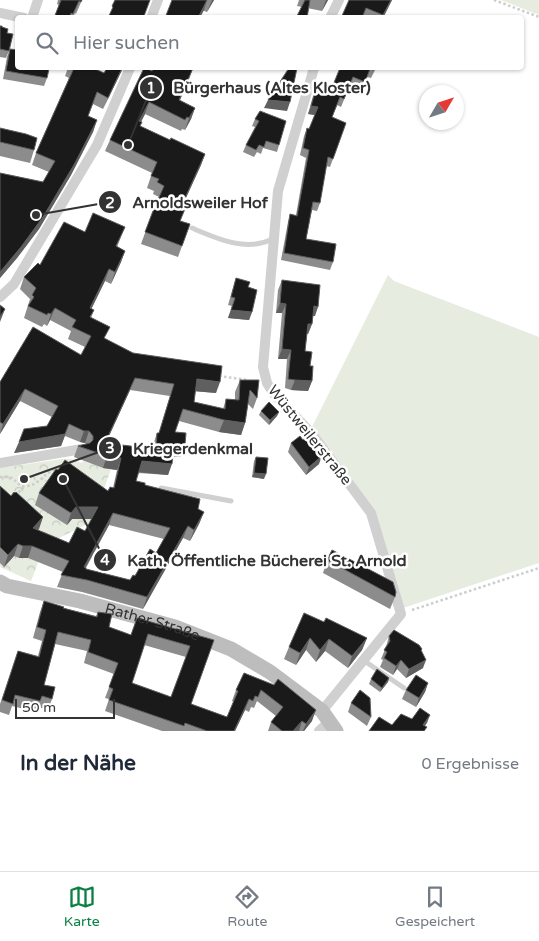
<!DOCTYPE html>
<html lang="de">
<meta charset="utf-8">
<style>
:root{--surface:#fff;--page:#f6f6f7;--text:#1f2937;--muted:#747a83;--line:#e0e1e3;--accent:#0b8043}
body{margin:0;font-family:"Varela Round",sans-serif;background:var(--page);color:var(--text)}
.compass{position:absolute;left:419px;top:85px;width:45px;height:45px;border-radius:50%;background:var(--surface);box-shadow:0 1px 4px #0004;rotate:51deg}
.scale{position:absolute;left:15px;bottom:12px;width:100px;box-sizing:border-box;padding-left:5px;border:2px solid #333;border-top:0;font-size:14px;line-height:18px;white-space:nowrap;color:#333;-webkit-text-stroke:4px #fff;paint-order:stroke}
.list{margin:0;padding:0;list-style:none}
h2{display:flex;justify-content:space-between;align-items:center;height:65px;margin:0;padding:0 20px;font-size:21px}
h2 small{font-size:16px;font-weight:400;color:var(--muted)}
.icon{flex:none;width:28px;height:28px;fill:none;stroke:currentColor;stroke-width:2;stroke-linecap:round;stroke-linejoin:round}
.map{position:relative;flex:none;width:539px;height:731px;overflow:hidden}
.search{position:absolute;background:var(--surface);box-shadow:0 1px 4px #0004;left:15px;right:15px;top:15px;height:55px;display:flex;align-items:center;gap:12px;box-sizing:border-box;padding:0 18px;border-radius:5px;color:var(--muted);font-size:19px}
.sheet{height:140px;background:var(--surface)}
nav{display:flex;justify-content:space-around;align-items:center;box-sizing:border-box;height:70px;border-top:1px solid var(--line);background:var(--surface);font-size:14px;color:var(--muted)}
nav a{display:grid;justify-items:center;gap:2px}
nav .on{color:var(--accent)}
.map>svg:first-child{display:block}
</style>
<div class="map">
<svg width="539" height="731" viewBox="0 0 539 731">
<defs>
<pattern id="park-crowns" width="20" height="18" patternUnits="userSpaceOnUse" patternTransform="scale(1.25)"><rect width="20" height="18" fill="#e6ecdf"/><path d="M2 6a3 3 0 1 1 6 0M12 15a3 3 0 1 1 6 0" fill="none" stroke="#c6cbc0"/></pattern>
</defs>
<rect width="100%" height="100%" fill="#fff"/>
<!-- grass -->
<g fill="#e6ecdf">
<polygon points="501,0 539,0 539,15"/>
<polygon points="388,275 394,281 539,337 539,563 400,609 371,513 306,439"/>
</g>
<!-- park -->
<polygon fill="url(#park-crowns)" points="62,459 71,459 82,463 83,461 103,468 111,469 93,521 51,542 42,553 31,581 0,567 0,563 4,566 14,555 19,558 25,558 0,502 0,468"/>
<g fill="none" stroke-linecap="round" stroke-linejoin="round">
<!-- path -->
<g stroke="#cdcdcd" stroke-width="2.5" stroke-dasharray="2.5 2.5" stroke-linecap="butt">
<polyline points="494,0 539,17"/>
<polyline points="219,376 248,380"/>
<path d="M0 477C3 477 10 477 12 478 17 481 17 486 26 486 41 486 47 466 62 469"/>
<polyline points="41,478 46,481"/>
<polyline points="15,496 25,486"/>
<polyline points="412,610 539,568"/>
</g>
<!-- lane -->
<g stroke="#d0d0d0" stroke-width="5">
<path d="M192 228C218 239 246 252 273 239"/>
<polyline points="161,488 231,501"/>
<polyline points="363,660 404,688"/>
</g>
<!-- street -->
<g stroke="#d0d0d0" stroke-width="10">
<polyline points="0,13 24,18"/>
<polyline points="32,18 38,0"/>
<polyline points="151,18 158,0"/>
<polyline points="330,18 339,0"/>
<polyline points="314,68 278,191 263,367 267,383 274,394 312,434 371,513 401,614 322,711"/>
<polyline points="0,297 14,284 97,145 130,68"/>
<polyline points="0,463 82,449"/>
<polyline points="319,731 330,721"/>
</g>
<!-- secondary -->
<path stroke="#bdbdbd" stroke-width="15" id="s1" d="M0 582 7 586 80 601 175 627 231 649 270 672 322 711 336 731"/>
</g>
<!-- wall -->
<g fill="#8c8c8c" fill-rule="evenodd">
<polygon points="58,0 82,0 76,14 75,13 73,18 54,18 59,5 57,4"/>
<polygon points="172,0 214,0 207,12"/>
<polygon points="299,0 328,0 322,11 297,6"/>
<polygon points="349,0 392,0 383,18 367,18 363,16"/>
<polygon points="0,26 7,33 9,51 6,58 0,57"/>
<polygon points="10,49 46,68 47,78 44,86 3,79 7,57"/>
<polygon points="68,68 93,68 104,73 107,68 123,68 103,109 93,104 88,116 97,120 93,132 71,175 39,229 17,258 0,278 0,173 43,182 49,172 32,165 36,153 69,78 65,76"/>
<polygon points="193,68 180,100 195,108 191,119 185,130 182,129 181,131 145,114 141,122 140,126 170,140 205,154 201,165 182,207 181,221 190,224 178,257 141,244 153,211 159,197 153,194 154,191 147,188 152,173 105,151 110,140 152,71"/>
<polygon points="340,68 376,68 371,78 367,77 362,90 350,85 341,107 337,105 332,118 346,123 330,167 326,166 320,203 317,211 312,210 306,239 333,262 330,270 281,260 288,222 290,214 296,215 306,158 300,155 304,136 307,128 309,129 315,115 308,114 315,89 318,82 333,85"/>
<polygon points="260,111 279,145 277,152 263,148 261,154 257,152 254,157 243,152 246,145 255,127 252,126 255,119"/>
<polygon points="0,128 34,150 30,163 0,156"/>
<path d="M125 227 117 247 125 251 121 262 111 284 105 281 91 309 94 310 91 318 105 339 133 353 216 393 195 391 194 402 223 409 226 399 235 400V392L240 380 257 398 253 409 248 404 245 423 241 435 219 432 179 421 175 432 180 457 173 456 168 475 138 473 136 481 198 509 204 512 199 524 190 541 183 538 143 609 82 592 57 587 63 572 28 558H19L14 556 4 567 0 563V486L11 496 43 517 38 530 69 543 85 531 92 519H72L67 525 35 505 39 493 58 470 108 491 113 488 117 470 103 468 74 457 78 446 86 444 85 443 80 442 65 436 61 446 14 453 47 426 52 417 20 401 0 434V382L81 355 85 347 68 339 71 331 50 320 47 326 44 324 42 327 24 318 30 299 20 289 24 277 40 265 85 232ZM130 390 170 396 159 433H157L153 445 152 449 106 443ZM109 525 164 539 156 553 130 580 86 569V568Z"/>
<polygon points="236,278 248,287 252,312 249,320 228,318 232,306 228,305"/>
<polygon points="282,280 315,316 313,316 312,324 308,334 307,334 305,351 310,366 312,381 308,391 291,390 285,388 287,359 278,359 282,313 276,313 278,290"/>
<polygon points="261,411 279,412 277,416 269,425 259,415"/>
<polygon points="291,443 319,464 306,475 288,452"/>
<polygon points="256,457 264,479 252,477 254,461"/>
<polygon points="327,560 395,597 390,609 323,573"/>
<path d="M44 601 63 608 96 616 98 612 109 627 131 635 137 618 214 640 191 704 227 717 234 702 232 701 236 690 244 673 312 721 304 731H268L271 722 276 716 257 701 254 708 251 707 249 712 245 710 235 731H162L105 711 109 699 105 698 114 674 84 663 87 651 55 644 44 685 52 699 48 710 38 707 36 712 12 706 9 715 0 712V704L18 651 38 656 42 641 33 638 40 612ZM144 645 186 657 171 697 132 683Z"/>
<polygon points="324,622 367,638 362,650 348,668 325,651 316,662 306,650 296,665 284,659 289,647"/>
<polygon points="389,636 421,651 423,668 406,678 397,669 393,675 380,667 383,660 381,659 386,647"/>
<polygon points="389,678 388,682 380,692 369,684 371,679"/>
<polygon points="428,683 425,692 416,707 402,699 406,690"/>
<polygon points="351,703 371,717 367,726 348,712"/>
</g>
<!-- shaded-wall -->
<g fill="#5f5f5f">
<polygon points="207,0 204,10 200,18 198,18"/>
<polygon points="212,0 214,0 207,12"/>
<polygon points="326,0 328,0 322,11"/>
<polygon points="391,0 392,0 383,18 382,18"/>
<polygon points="122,68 123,68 103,109 108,98"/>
<polygon points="193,68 188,82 175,111 179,100"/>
<polygon points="268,100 290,102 287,111 264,108"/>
<polygon points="149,102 145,114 135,133 139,121"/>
<polygon points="311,106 318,107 315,115 308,114"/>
<polygon points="195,108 191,119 185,130 189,118"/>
<polygon points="97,120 93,132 71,175 39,229 17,258 0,278 0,272"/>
<polygon points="205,154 201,165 176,219 181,207"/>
<polygon points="125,251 121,262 111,284 115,272"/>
<polygon points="109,269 105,281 86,320 90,308"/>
<polygon points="280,303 286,304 282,313 276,313"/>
<polygon points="314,306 318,307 315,316 310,316"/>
<polygon points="55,308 50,320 47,326 51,314"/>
<polygon points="5,309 0,322 0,317"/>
<polygon points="231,310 252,312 249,320 228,318"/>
<polygon points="308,324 312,324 308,334 304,334"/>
<polygon points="282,349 291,350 287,359 278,359"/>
<polygon points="135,378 130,390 100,455 105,443"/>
<polygon points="197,379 220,382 216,393 192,391"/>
<polygon points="295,380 312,381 308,391 291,390"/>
<polygon points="25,389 20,401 0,434 3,424"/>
<polygon points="279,412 277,416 269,425 270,420"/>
<polygon points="224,420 245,423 241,435 219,432"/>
<polygon points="69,424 61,446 14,453 19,442"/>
<polygon points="84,431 89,431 85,443 80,442"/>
<polygon points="174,444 185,445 180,457 170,456"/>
<polygon points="107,456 121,458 117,470 103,468"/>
<polygon points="322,456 319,464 306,475 309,467"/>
<polygon points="142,461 172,464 168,475 137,472"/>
<polygon points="254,473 266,474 264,479 252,477"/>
<polygon points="76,507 98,507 94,519 72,519 67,525 71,513"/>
<polygon points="204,512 199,524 190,541 194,530"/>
<polygon points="113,513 109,525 79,579 84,567"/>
<polygon points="43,517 39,529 29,540 33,528"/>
<polygon points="188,526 183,538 143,609 147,597"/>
<polygon points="18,544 14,556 4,567 8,555"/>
<polygon points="23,546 32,546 28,558 19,558"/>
<polygon points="310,638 306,650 296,665 300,653"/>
<polygon points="367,638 362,650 348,668 352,656"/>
<polygon points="329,639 325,651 316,662 320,650"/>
<polygon points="401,660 397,669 393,675 396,666"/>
<polygon points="426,660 423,668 406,678 409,669"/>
<polygon points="389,678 388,682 380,692 382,688"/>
<polygon points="428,683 425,692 416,707 419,698"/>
<polygon points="249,699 245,710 235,731 234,731"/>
<polygon points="316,710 312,721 304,731 303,731 306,724"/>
<polygon points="430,715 427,723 421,731 423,725"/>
<polygon points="302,721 299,731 293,731"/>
</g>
<!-- building -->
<g fill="#1a1a1a" stroke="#5f5f5f" fill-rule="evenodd">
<polygon points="61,0 82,0 81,2 79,1 73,14 71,13 69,18 54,18"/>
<polygon points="115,0 150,0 144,16 150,18 108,18 113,7 112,6"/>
<polygon points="172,0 207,0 198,18 165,18"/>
<polygon points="305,0 310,0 307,18 296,18"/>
<polygon points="349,0 391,0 383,15 366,8 362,18 341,18"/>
<polygon points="0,26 2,26 2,27 8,29 7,33 13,34 9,51 0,49"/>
<polygon points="10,49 18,50 18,68 46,68 49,69 47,78 6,71"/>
<polygon points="74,68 93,68 104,73 107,68 122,68 108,98 97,92 88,116 97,120 75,163 43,217 21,247 0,272 0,173 43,182 55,161 36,153"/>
<polygon points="144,68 146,68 152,71 154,68 193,68 179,100 195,108 189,118 187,117 185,120 149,102 139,121 142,122 140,126 170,140 171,138 205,154 181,207 185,209 180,221 190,224 182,246 145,232 153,211 164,186 157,182 159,179 151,176 157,162 110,140"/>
<polygon points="289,68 297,68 290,102 268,100"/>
<polygon points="340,68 375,68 374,70 370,69 365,82 353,77 344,99 340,97 332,117 346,123 333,159 328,157 320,203 313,202 306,239 336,244 333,262 284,253 290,214 297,216 309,150 303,148 307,128 309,129 318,107 311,106 318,82 333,85"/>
<polygon points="260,111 286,121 279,145 266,141 264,147 259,145 256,150 246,145 259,121 255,119"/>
<polygon points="0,128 26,134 37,138 34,150 0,142"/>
<path d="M93 213 125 227 116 246 125 251 115 272 109 269 90 308 94 310 90 317 110 327 104 338 133 353 222 366 220 382 197 379 194 402 225 409 226 399 239 400 240 380H259L257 398 250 390 245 423 224 420 183 409 175 432 186 433 185 445 174 444 172 464 142 461 136 481 145 483V485L200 499 198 509 204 512 194 530 188 526 147 597 87 580 61 575 69 561 32 546H23L18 544 8 555 0 547V486L11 496 14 492 15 493 16 492 43 517 33 528 69 543 77 527 85 531 98 507H76L71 513 39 493 56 469 58 470 65 460 108 491 110 487 114 488 121 458 107 456 78 446 90 443 93 440V436L89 431H84L69 424 65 434 19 442 24 429 47 426 58 406 25 389 3 424 0 422V382L33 327 81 355 91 336 72 327 76 320 55 308 51 314 48 313 47 315 28 306 34 297 32 295 36 288 24 277 38 263 40 265 64 222 85 232ZM135 378 174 384 159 433H157L156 449 105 443ZM113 513 170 528 156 553 150 549 135 576 133 575 130 580 86 569V568L84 567Z"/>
<polygon points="236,278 250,282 248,287 257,290 252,312 231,310 235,298 231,297"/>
<polygon points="282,280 320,285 318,307 314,306 312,324 308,324 305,351 312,352 310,366 313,366 312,381 295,380 288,379 291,350 282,349 286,304 280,303"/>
<polygon points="0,305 5,309 0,317"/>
<polygon points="269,402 279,412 270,420 261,411"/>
<polygon points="300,436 303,440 307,437 322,456 309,467 291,443"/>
<polygon points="256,457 268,458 266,474 254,473"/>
<polygon points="332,550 393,582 396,592 395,597 327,560"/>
<path d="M44 601 64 607 63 608 97 617 98 612 112 614 109 627 131 635 137 618 214 640 191 704 227 717 238 691 236 690 244 673 274 685 278 679 316 710 306 724 302 721 293 731H282L271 722 283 707 261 690 258 697 255 696 253 701 249 699 234 731H207L185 723 184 726 109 700 113 689 109 687 118 663 88 652 91 640 58 632 44 685 55 687 52 699 42 696 40 701 15 695 13 704 2 700 18 651 39 657 46 630 37 627ZM148 634 190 646 171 697 132 683Z"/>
<polygon points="304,613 324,622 326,618 367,638 352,656 329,639 320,650 310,638 300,653 289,647"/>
<polygon points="394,630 419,645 422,649 421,650 426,660 409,669 401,660 396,666 384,658 387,652 384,650 390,641 389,636"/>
<polygon points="377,669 389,678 382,688 371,679"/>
<polygon points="416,675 428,683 419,698 406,690"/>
<polygon points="360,690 370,698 371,717 351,703"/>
<polygon points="420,708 430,715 423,725 427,727 424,731 369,731 379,717 392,725 401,714 412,719"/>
</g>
<g text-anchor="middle" stroke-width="5" stroke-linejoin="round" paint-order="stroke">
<!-- street labels -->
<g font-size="15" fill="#333" stroke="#fff">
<text transform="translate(310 435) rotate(51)" y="5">Wüstweilerstraße</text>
<text dy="5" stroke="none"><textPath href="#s1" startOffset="158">Rather Straße</textPath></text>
</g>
</g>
<!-- callouts -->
<path fill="none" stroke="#333" stroke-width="2" d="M128 145L151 88M36 215L110 202M24 479L110 448M63 479L105 560"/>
<g fill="#333" stroke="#fff" stroke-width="2">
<circle cx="128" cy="145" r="5"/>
<circle cx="36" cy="215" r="5"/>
<circle cx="24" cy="479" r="5"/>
<circle cx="63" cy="479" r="5"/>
<circle cx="151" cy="88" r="12"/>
<circle cx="110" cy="202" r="12"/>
<circle cx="110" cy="448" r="12"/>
<circle cx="105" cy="560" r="12"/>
</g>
<g font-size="15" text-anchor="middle" font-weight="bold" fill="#fff">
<text x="151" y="93">1</text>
<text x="110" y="208">2</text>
<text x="110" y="453">3</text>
<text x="105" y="565">4</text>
</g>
<g font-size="16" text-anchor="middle" font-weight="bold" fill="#333" stroke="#fff" stroke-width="5" stroke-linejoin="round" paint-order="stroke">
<text x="272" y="93">Bürgerhaus (Altes Kloster)</text>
<text x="200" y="208">Arnoldsweiler Hof</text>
<text x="193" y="454">Kriegerdenkmal</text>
<text x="267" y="566">Kath. Öffentliche Bücherei St. Arnold</text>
</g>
</svg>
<svg class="compass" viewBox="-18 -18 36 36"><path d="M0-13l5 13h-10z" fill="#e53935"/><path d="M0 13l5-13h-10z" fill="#747a83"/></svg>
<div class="scale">50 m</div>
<div class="search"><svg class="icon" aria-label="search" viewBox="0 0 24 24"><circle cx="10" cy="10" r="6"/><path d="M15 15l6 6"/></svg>Hier suchen</div>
</div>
<section class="sheet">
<h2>In der Nähe<small>0 Ergebnisse</small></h2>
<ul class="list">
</ul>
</section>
<nav>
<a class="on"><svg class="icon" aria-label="map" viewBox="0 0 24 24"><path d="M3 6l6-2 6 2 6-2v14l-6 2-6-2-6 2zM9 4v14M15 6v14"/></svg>Karte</a>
<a><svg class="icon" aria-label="directions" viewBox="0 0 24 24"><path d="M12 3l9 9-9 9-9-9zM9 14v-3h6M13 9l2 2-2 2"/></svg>Route</a>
<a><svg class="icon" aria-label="saved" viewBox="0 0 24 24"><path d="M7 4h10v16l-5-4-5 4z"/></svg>Gespeichert</a>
</nav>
